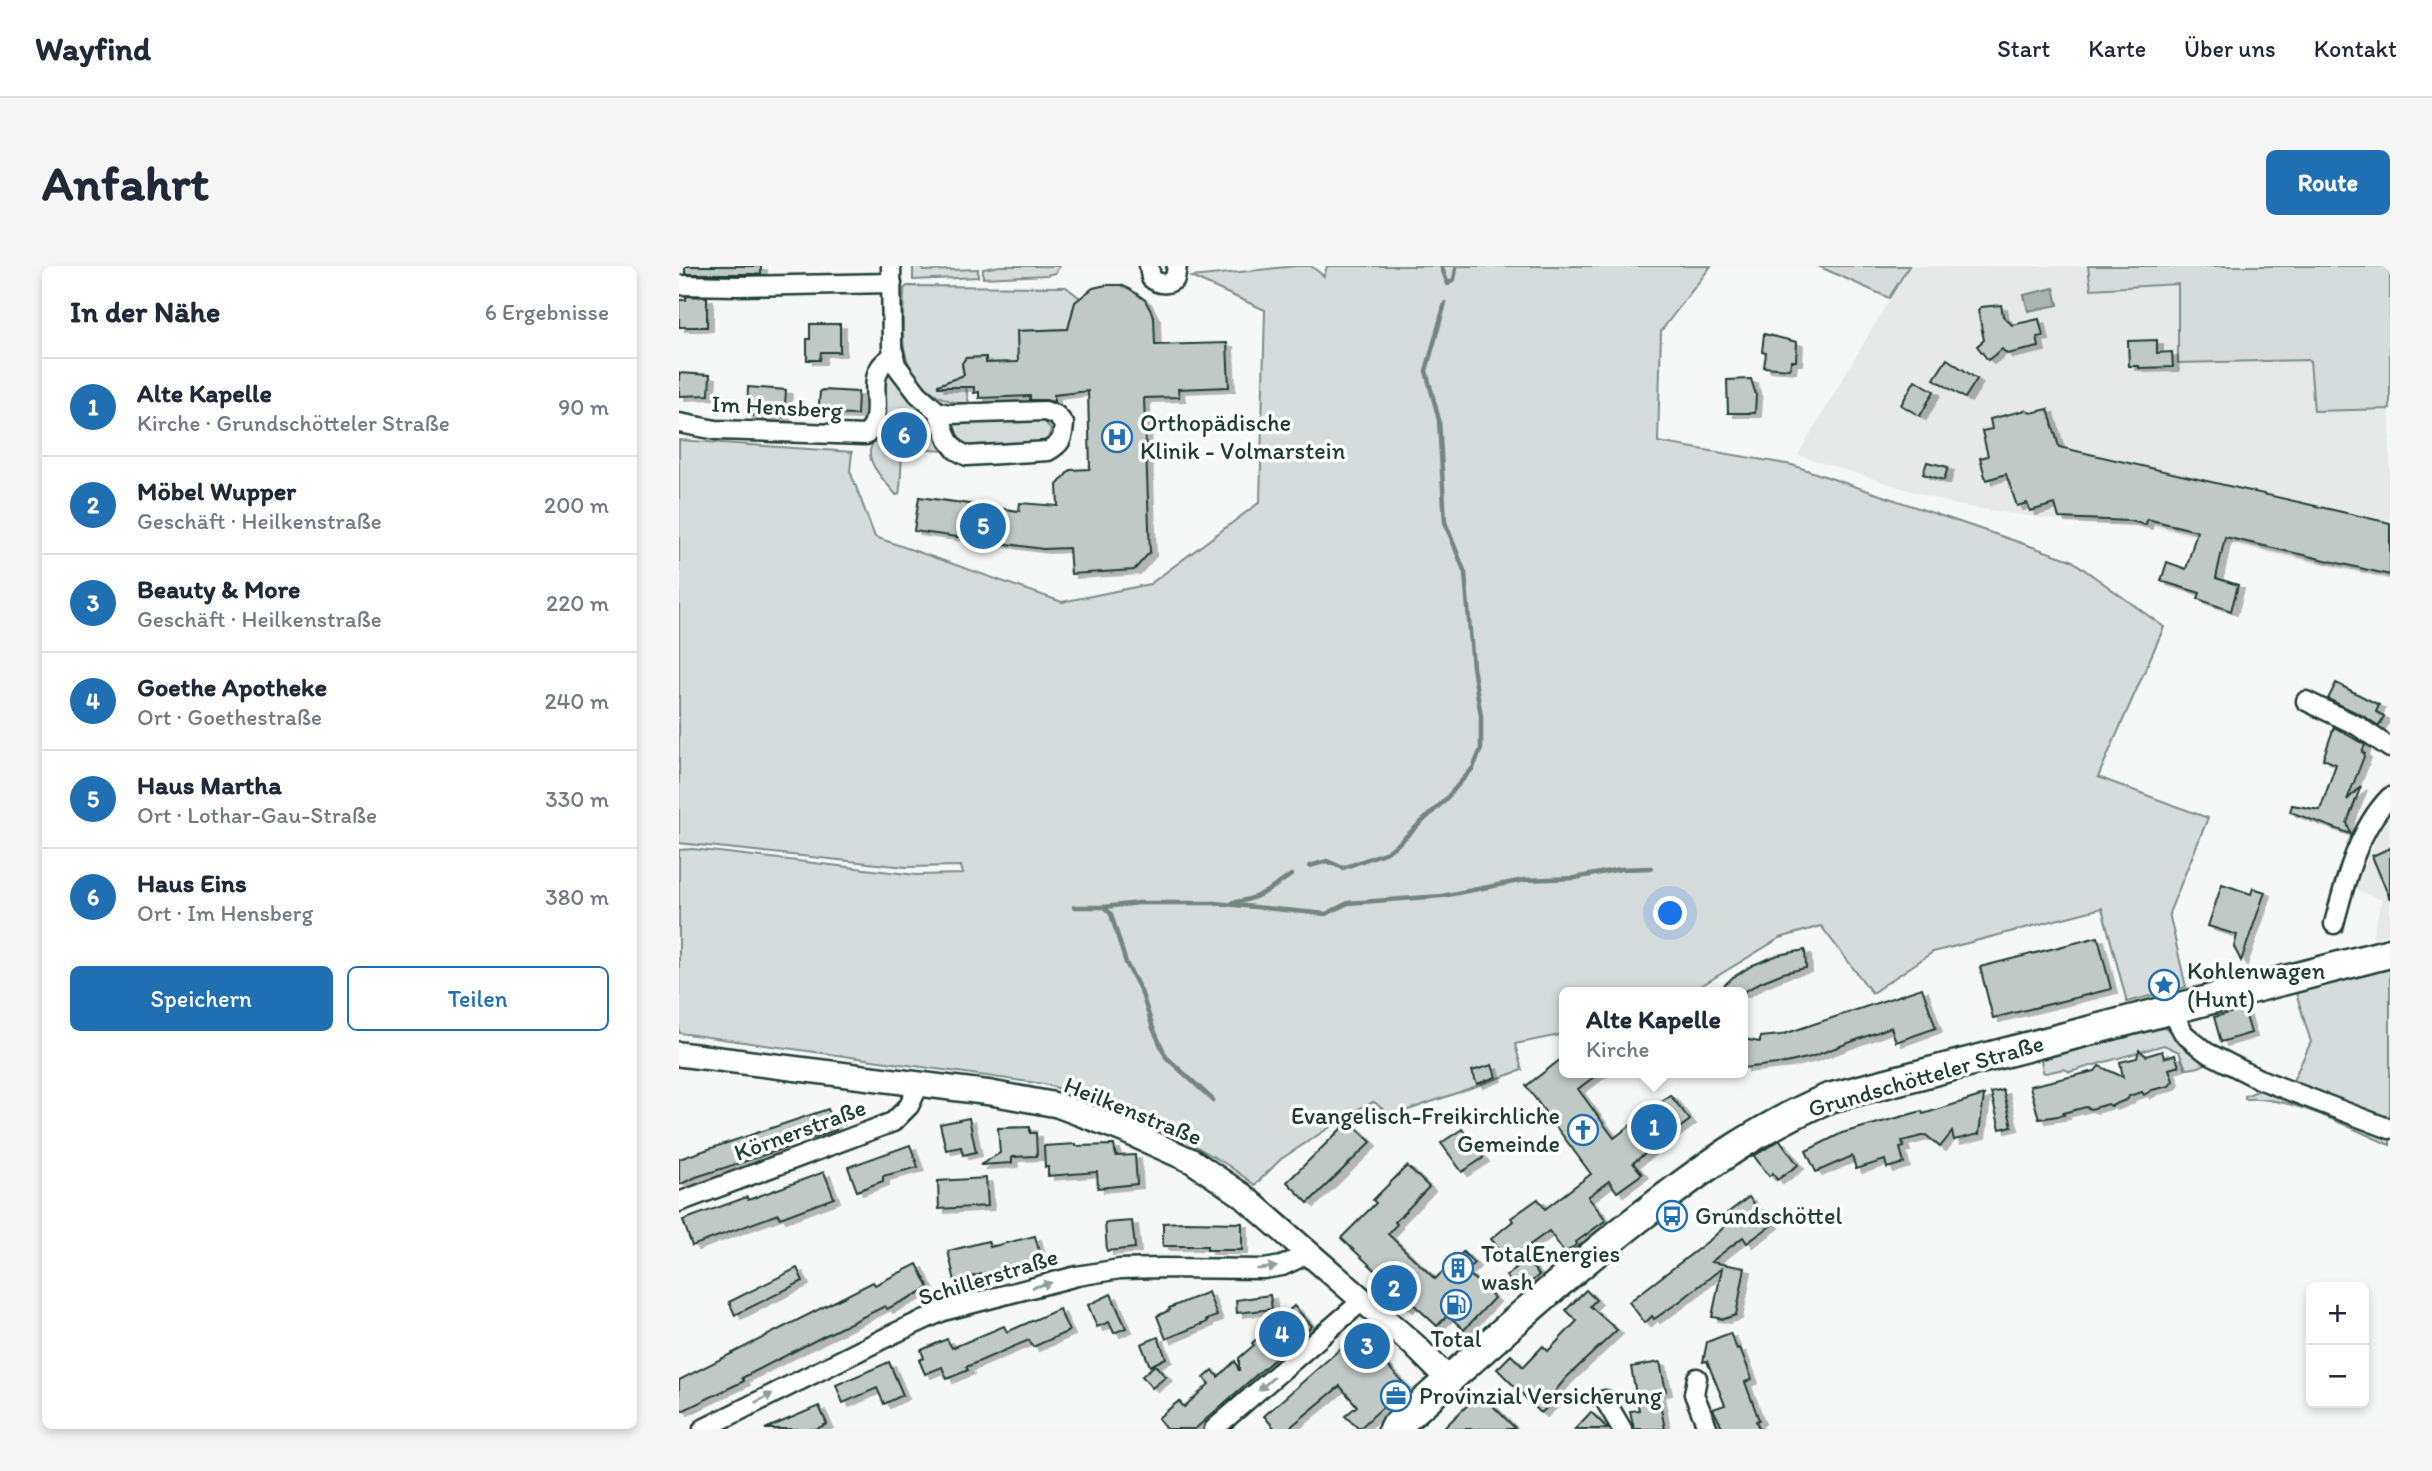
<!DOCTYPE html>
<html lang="de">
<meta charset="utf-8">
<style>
:root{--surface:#fff;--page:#f6f6f7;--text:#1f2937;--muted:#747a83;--line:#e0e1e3;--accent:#1f6fb2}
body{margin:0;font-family:Itim,sans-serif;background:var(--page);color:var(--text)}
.controls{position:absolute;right:21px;bottom:21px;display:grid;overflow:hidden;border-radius:10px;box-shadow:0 4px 10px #0003}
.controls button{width:63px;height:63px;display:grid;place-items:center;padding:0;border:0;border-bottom:2px solid var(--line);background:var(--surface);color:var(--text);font:35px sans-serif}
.you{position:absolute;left:992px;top:648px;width:24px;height:24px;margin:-18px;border:5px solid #fff;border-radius:50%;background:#1a73e8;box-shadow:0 0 0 10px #1a73e833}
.badge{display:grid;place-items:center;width:46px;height:46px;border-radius:50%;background:var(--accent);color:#fff;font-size:23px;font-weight:700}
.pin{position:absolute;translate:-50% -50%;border:4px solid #fff;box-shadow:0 2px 7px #0006}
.popup{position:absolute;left:880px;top:721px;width:189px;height:91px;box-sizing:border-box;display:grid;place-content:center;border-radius:10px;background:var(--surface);filter:drop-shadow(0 2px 5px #0005);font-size:23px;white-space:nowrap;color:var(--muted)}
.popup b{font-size:26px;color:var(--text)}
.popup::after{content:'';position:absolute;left:50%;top:100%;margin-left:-14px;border:14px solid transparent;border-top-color:var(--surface)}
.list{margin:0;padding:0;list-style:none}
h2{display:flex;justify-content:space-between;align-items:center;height:91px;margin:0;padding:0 28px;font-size:30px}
h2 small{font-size:23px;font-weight:400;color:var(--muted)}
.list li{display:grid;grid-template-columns:46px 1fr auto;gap:21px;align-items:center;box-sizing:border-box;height:98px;padding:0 28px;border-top:2px solid var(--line)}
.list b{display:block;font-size:26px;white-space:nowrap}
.list p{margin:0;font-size:23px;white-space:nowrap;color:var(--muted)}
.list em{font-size:23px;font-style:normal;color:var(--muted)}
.actions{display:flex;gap:14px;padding:21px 28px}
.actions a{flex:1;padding:16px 0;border:2px solid var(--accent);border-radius:10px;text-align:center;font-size:24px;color:var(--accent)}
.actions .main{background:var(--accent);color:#fff}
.map{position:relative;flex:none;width:1711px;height:1163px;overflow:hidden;border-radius:10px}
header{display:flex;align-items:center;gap:42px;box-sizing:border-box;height:98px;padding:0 35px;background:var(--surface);border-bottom:2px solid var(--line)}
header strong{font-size:33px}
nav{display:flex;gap:38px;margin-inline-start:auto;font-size:24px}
.intro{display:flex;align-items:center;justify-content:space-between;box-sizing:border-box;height:168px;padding:0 42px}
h1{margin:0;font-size:49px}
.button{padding:18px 32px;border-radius:10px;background:var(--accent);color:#fff;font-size:24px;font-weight:700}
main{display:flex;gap:42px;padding:0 42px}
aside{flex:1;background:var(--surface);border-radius:10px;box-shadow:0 4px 10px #0003}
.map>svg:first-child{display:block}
</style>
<header>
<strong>Wayfind</strong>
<nav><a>Start</a><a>Karte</a><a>Über uns</a><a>Kontakt</a></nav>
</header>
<div class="intro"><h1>Anfahrt</h1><a class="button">Route</a></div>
<main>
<aside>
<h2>In der Nähe<small>6 Ergebnisse</small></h2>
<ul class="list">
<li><span class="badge">1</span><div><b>Alte Kapelle</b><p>Kirche · Grundschötteler Straße</p></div><em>90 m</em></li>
<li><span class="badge">2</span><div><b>Möbel Wupper</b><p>Geschäft · Heilkenstraße</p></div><em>200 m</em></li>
<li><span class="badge">3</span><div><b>Beauty &amp; More</b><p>Geschäft · Heilkenstraße</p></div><em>220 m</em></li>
<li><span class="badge">4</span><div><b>Goethe Apotheke</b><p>Ort · Goethestraße</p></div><em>240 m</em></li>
<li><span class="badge">5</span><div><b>Haus Martha</b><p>Ort · Lothar-Gau-Straße</p></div><em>330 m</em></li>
<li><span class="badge">6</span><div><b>Haus Eins</b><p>Ort · Im Hensberg</p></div><em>380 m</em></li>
</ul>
<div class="actions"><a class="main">Speichern</a><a>Teilen</a></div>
</aside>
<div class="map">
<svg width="1711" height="1163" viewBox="0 0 1711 1163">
<defs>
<filter id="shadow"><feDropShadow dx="6" dy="4" stdDeviation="0" flood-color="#0004"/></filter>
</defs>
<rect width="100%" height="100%" fill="#f6f7f7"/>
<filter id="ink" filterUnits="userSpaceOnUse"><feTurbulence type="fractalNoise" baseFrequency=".0143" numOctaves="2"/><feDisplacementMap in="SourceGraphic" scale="14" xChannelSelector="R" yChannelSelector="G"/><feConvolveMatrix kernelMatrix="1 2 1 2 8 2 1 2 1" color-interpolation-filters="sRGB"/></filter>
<g filter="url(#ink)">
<!-- built -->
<g fill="#e6e9e8">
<polygon points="1230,0 1409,0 1412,23 1499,18 1499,97 1631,94 1636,145 1711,143 1711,314 1478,262 1390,256 1277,239 1119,189"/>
<polygon points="1711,549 1711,668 1693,671 1703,634 1675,623 1704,557"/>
</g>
<!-- green -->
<g fill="#d6dcdb" stroke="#7a8c88" stroke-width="2">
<polygon points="234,0 244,0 244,5 299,3 299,11 234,14"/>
<polygon points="321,0 381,0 376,7 368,9 304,12 304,3"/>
<polygon points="617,0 632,0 645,10 648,0 1032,0 982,65 979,176 1113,199 1392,294 1485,361 1419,511 1529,552 1490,647 1507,721 1448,736 1423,642 1254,686 1193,727 1142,660 1101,672 1012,726 886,726 886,768 836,778 843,804 712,850 695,836 681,842 602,893 576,919 550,900 501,871 432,838 365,818 0,767 0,584 14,583 237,609 284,608 282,600 227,601 0,577 0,174 173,186 171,205 196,271 383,336 471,318 581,236 586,44 512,11"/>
<polygon points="1139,0 1230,0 1210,32"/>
<polygon points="1409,0 1711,0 1711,143 1635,145 1631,94 1499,97 1499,18 1412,23"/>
<path d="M228 20 387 21 401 32 394 43 390 63 338 65 339 84 350 96 307 97V91L286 92 283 100 290 138C259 137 231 115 225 82 222 63 225 42 225 23Z"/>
<polygon points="208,104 255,149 268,185 232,183 232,179 243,178 242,159 228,150 218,151 215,154 203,155 204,110"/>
<path d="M364 153 372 164 369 172 363 177 292 182C278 177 275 167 271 154Z"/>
<path d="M202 159H208V183H224C221 199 223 213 220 228L217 229C209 218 189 200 191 185 192 176 201 169 202 159Z"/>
<polygon points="1711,700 1711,860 1611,821 1632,776 1617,727"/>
<path d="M1486 761 1529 795C1524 802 1515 802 1507 803L1500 786 1485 779 1391 806 1385 803 1367 807 1364 806 1362 793Z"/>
<path d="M1576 814 1711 867V879C1671 862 1610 829 1566 833V830L1579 825Z"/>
</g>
<!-- water -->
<polygon fill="#aab5b1" stroke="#72857f" stroke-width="2" points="1375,22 1379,39 1349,45 1345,29"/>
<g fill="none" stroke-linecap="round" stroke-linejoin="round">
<!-- stream -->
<g stroke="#72857f" stroke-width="4.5">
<polyline points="762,0 769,18 775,13 777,3"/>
<polyline points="631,600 648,595 664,602 708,586 719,578 765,535 794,502 802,483 802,450 794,401 786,307 766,256 760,154 747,105 766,37"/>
<path d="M554 636C576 635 594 622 612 609"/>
<polyline points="536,637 647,648 669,637 763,630 845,614 896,612 941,603 972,602"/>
<polyline points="395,641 425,641 460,637 538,637"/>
<polyline points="425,641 432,648 447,697 462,725 474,762 487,791 534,834"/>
</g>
</g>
<!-- building -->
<g fill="#c0c9c6" stroke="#1f3d34" stroke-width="2" filter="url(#shadow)">
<rect x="6" y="0" width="76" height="8"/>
<polygon points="427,19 442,19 451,23 466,34 475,51 476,79 548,77 550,121 499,123 500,131 465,132 471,286 455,304 392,308 390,282 364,283 235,265 240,231 340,245 341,237 379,240 378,219 391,204 411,203 409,125 375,129 375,136 366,134 351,134 351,130 300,132 300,126 295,127 295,121 259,121 259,119 285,109 283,97 287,92 307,91 307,97 339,96 338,65 389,63 396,36 414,22"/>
<polygon points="7,30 28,31 28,61 0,61 0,34 7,34"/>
<polygon points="1322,39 1324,50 1333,59 1360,53 1364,70 1358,71 1360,81 1328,88 1323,83 1309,94 1298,80 1305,74 1299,44 1302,41"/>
<polygon points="131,58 161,58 161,86 142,86 141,94 128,94 128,73 131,73"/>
<polygon points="1085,68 1118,76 1117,95 1112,95 1111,103 1085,101 1087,87 1083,86"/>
<polygon points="1478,74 1478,87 1493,86 1494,101 1460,102 1460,100 1450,100 1449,75"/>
<polygon points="1268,93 1298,113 1286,132 1255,113"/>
<polygon points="0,107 31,109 30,129 0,130"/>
<polygon points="1072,113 1077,129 1076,147 1049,147 1048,114"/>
<polygon points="1236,114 1255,125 1241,150 1222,139"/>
<polygon points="69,121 107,124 105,151 68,149"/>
<polygon points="143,124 179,126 178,149 139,148 141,126"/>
<polygon points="1369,143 1380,181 1711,257 1711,309 1546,271 1537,312 1559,319 1552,345 1519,333 1521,327 1482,315 1488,296 1507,303 1518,265 1468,253 1467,259 1452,255 1380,252 1376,238 1351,245 1348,237 1338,240 1327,208 1307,214 1301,192 1309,190 1303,165 1313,163 1311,153 1347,144 1352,147"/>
<polygon points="208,157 242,159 243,179 232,179 232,183 208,183"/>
<polygon points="1248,196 1269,201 1265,214 1244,208"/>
<polygon points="1657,417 1700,439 1697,446 1705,450 1700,460 1684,450 1649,433"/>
<polygon points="1655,461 1686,479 1683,486 1686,488 1668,534 1682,520 1668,557 1672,568 1611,546 1613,539 1641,544 1657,498 1644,493"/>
<polygon points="1711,582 1711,633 1693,590"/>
<polygon points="1543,618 1572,628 1574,622 1586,626 1562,695 1555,681 1558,669 1529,660"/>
<polygon points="1419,671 1432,723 1314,752 1301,701"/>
<polygon points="1126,684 1127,702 1104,707 1082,716 1065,726 1038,726 1053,712 1074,699 1099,689"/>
<polygon points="1243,722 1257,762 1217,776 1212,761 1132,791 1107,797 1064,802 1064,773 1081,776 1081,771 1102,769"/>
<polygon points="1565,743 1572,767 1542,776 1535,751"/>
<polygon points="1460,784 1467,790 1483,785 1485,792 1496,789 1500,800 1490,803 1494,815 1490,820 1473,824 1465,829 1463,826 1450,830 1449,833 1432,840 1429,838 1412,843 1407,841 1384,847 1385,849 1360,853 1351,820 1416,805 1420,800 1444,811 1441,796 1458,792"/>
<polygon points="886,790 886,807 920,807 899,823 935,872 991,829 1011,854 954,897 963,908 938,926 930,915 909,931 927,954 897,976 898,978 886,987 870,965 841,986 860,1009 843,1024 838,1024 827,1010 837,1002 812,973 834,955 832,952 859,933 866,943 912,908 847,820"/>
<polygon points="813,799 817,811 798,818 793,805"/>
<polygon points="1324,824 1333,860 1321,863 1312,827"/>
<polygon points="1305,829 1300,868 1275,874 1273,866 1261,881 1247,869 1223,875 1225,881 1221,882 1225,897 1208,902 1206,894 1177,903 1173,890 1137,906 1127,885 1163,867 1243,845 1244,848"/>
<polygon points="149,843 157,864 131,873 127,863 103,872 107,882 17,911 0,919 0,893"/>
<polygon points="290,852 297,886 284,889 282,881 267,884 261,858"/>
<polygon points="670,855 692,876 629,937 608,916"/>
<polygon points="351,861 351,867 357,867 358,890 333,891 333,897 301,899 321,887 319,862"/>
<polygon points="783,863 804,892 783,906 762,877"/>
<polygon points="1101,874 1119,899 1098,914 1094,907 1090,910 1075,890"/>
<polygon points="397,878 397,880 435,879 437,890 456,889 458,918 419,922 418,906 369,910 369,901 366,901 365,880"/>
<polygon points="231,879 239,901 204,910 204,915 178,925 169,901"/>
<polygon points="728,900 750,921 716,956 718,958 709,968 756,1013 784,986 795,997 787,1005 815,1032 785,1064 769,1049 758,1060 733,1037 728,1042 694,1010 698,1006 662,972 697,937 694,934"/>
<polygon points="145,906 155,932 101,952 99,948 13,980 4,954 68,931 69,934"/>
<polygon points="307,912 309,940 260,943 259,915"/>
<polygon points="1070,931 1082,947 1084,945 1094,958 1068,977 1064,971 1032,996 1066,1002 1057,1049 1045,1053 1033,1051 1043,1002 1000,1036 975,1053 973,1050 966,1057 950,1036 1032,973 1052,955 1047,948"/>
<polygon points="453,955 456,982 428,985 426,957"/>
<polygon points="505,956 563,957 563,984 528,984 528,980 484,980 484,957"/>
<polygon points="356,970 363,996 334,1003 334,1000 276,1015 269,985 309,975 311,981"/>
<polygon points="238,998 250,1022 208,1043 206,1040 145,1070 63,1112 65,1115 3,1145 0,1139 0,1114 194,1016 196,1019"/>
<polygon points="118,1002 124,1015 56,1049 50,1036"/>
<polygon points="907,1024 917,1034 911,1040 938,1064 887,1112 872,1130 876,1134 862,1147 818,1103 832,1089 844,1101 864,1080 869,1085 898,1055 887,1044"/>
<polygon points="529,1026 538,1050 527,1054 528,1056 487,1073 478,1050 491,1044 490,1042"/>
<polygon points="432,1028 447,1062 435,1067 430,1056 418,1061 409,1039"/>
<polygon points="591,1029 593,1043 558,1047 557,1034"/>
<polygon points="615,1040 633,1060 516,1163 487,1163 479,1152 500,1135 505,1141 530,1118 525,1112 534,1104 539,1111 556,1095 560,1105 560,1092 575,1079 573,1077"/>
<polygon points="380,1043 390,1065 354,1081 350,1074 287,1101 289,1104 268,1113 263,1101 246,1108 240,1094 245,1092 242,1084 268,1073 273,1082 325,1060 328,1066"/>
<polygon points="683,1067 701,1088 699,1089 727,1120 680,1163 666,1150 678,1140 661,1120 609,1163 596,1163 585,1150 670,1075 671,1077"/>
<polygon points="1051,1067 1058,1083 1061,1082 1073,1113 1066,1116 1080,1154 1077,1155 1080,1163 1044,1163 1034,1143 1046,1139 1028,1095 1024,1096 1028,1076"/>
<polygon points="479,1071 487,1092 471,1100 462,1078"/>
<polygon points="210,1096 224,1129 205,1138 198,1122 164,1137 157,1119"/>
<polygon points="981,1096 987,1125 979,1127 986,1163 955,1163 951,1145 960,1144 952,1101"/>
<polygon points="476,1099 487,1111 473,1122 463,1110"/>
<polygon points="801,1127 837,1163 764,1163"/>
<polygon points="140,1140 148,1158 137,1163 86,1163"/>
<polygon points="912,1146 929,1163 896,1163"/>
</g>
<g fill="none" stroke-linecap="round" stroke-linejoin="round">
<!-- minor casing -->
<g stroke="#1f3d34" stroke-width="23">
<g id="minor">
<path d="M212 0 213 81 217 99 239 128 259 146 269 174 277 184 288 190 369 185C382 178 384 173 385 158L377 149 366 145 271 148 259 146"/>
<path d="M470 0 472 12C480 19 488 19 496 13L498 0"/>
<polyline points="0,19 60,20 213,17"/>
<path d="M0 157 37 164 187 169C207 150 188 120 202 100 206 95 211 92 215 88"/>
<polyline points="1627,435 1679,460 1711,482"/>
<path d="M1655 658C1666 616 1679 563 1711 531"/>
<polyline points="1492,744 1505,768 1527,786 1580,813 1711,863"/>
<polyline points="0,936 214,856 230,840 241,817"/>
<polyline points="1018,1112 1015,1128 1029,1163"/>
<polyline points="926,1134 943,1163"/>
<polyline points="24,1163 214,1068 264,1045 398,1010 441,1003 482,1002 585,1003 603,1000 618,993 627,985"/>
<polyline points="535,1163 683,1035"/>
</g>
</g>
<!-- tertiary casing -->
<g stroke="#1f3d34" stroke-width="28">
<polyline id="tertiary" points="0,788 312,827 378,839 444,864 513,895 563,929 735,1079 770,1114"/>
</g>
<!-- primary casing -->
<g stroke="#1f3d34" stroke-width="33">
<path id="primary" d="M714 1163C800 1088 883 1010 974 941 1029 898 1085 859 1150 832L1711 687"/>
</g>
<!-- minor -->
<use href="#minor" stroke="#fff" stroke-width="18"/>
<!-- tertiary -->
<use href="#tertiary" stroke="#fff" stroke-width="23"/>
<!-- primary -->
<use href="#primary" stroke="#fff" stroke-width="28"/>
</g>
<!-- one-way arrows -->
<defs><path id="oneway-solid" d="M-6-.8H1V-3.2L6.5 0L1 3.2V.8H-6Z" transform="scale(1.75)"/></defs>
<g fill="#8f9e9a">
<use href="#oneway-solid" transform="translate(588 1002) rotate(-6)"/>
<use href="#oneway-solid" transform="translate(363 1019) rotate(-14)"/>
<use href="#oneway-solid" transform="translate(587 1118) rotate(139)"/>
<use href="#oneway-solid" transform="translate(85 1132) rotate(-27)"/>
</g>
</g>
<!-- icons -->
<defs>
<g id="hospital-ring" transform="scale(1.575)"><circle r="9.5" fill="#fff" stroke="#1f6fb2" stroke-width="1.5"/><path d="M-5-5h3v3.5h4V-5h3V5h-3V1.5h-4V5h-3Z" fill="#1f6fb2"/></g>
<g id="sight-ring" transform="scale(1.575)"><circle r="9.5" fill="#fff" stroke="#1f6fb2" stroke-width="1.5"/><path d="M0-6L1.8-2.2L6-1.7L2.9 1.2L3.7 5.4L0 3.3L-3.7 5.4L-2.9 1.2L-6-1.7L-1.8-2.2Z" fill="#1f6fb2"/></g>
<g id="church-ring" transform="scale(1.575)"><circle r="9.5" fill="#fff" stroke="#1f6fb2" stroke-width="1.5"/><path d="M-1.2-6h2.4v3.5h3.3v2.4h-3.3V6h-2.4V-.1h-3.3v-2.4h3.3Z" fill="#1f6fb2"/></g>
<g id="bus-ring" transform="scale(1.575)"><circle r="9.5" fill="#fff" stroke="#1f6fb2" stroke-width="1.5"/><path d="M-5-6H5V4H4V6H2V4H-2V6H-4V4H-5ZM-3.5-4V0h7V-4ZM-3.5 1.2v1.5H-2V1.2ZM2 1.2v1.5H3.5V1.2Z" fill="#1f6fb2"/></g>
<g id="building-ring" transform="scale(1.575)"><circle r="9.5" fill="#fff" stroke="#1f6fb2" stroke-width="1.5"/><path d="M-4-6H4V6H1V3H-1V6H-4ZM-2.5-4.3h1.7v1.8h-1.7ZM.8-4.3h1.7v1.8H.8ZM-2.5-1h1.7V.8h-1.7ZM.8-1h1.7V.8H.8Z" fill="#1f6fb2"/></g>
<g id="fuel-ring" transform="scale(1.575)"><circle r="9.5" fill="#fff" stroke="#1f6fb2" stroke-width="1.5"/><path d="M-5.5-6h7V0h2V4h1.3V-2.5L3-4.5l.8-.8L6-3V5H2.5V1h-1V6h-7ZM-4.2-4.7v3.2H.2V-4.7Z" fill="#1f6fb2"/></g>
<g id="office-ring" transform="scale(1.575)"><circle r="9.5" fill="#fff" stroke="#1f6fb2" stroke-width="1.5"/><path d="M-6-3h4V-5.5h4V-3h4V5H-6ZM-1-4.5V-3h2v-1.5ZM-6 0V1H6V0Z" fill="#1f6fb2"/></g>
</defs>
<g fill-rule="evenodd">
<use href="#hospital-ring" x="438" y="171"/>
<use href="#sight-ring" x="1485" y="719"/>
<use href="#church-ring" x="904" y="864"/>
<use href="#bus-ring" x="993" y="950"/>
<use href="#building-ring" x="779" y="1002"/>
<use href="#fuel-ring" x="777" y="1039"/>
<use href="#office-ring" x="717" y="1130"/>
</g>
<g text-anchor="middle" stroke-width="7" stroke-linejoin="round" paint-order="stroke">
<!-- street labels -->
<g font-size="24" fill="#1f3d34" stroke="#fff">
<text transform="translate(98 141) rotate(3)" y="8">Im Hensberg</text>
<text transform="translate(1247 810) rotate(-16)" y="8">Grundschötteler Straße</text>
<text transform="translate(454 845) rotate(22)" y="8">Heilkenstraße</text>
<text transform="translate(121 864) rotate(-20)" y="8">Körnerstraße</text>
<text transform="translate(309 1011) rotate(-17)" y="8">Schillerstraße</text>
</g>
<!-- poi labels -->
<g font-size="24" fill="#1f3d34" stroke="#fff" text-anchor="start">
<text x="461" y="165">Orthopädische<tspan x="461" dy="28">Klinik - Volmarstein</tspan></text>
<text x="1508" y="713">Kohlenwagen<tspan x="1508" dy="28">(Hunt)</tspan></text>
<text x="881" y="858" text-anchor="end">Evangelisch-Freikirchliche<tspan x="881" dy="28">Gemeinde</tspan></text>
<text x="1016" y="958">Grundschöttel</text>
<text x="802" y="996">TotalEnergies<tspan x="802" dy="28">wash</tspan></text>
<text x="777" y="1081" text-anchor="middle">Total</text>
<text x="740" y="1138">Provinzial Versicherung</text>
</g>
</g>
</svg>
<div class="controls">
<button>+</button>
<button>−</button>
</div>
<div class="you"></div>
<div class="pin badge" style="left:975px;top:861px">1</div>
<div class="popup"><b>Alte Kapelle</b>Kirche</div>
<div class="pin badge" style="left:715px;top:1022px">2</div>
<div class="pin badge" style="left:688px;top:1080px">3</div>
<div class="pin badge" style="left:603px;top:1068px">4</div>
<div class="pin badge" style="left:304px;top:260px">5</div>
<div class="pin badge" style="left:225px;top:169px">6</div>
</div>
</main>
